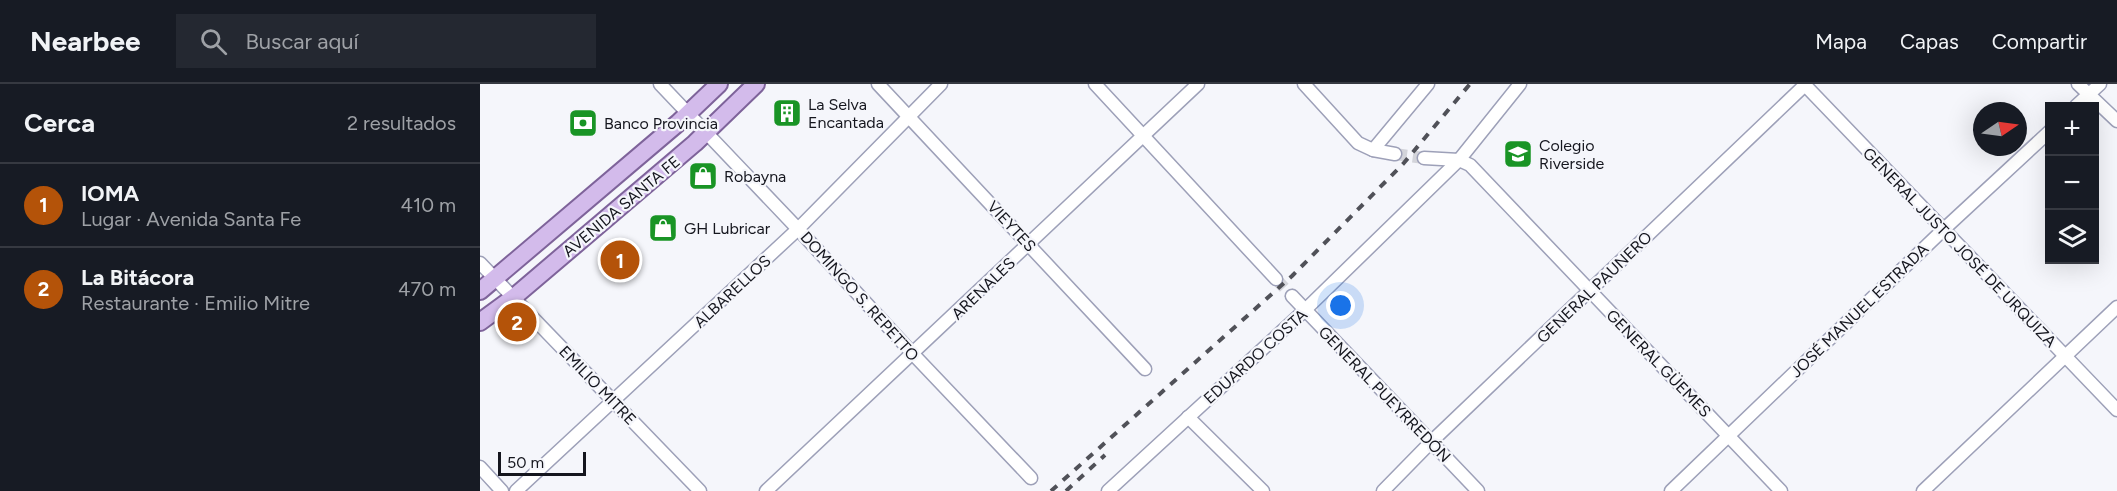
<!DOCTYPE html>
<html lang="es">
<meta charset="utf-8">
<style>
:root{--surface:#171b24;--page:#242831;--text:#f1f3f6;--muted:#9ea1a6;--line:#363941;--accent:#b45309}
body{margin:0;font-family:Figtree,sans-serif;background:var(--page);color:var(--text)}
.controls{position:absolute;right:18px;top:18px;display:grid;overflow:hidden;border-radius:0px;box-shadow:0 6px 24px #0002}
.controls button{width:54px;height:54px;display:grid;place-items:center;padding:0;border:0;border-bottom:2px solid var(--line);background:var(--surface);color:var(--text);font:30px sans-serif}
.compass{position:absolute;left:1493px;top:18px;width:54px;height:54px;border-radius:50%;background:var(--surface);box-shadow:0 6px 24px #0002;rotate:77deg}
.scale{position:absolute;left:18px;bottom:15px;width:88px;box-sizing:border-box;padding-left:6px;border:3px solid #15161e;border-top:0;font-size:16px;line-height:21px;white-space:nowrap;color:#15161e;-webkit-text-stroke:4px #f5f6fb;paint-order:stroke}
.you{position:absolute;left:861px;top:222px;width:21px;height:21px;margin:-15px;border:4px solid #fff;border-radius:50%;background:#1a73e8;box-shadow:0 0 0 9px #1a73e833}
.badge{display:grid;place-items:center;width:39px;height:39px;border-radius:50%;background:var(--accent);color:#fff;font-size:20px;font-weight:700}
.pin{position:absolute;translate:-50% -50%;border:3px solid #fff;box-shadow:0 2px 6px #0006}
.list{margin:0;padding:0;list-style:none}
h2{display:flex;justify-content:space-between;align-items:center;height:78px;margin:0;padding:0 24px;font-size:26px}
h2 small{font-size:20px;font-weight:400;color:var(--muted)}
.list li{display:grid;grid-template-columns:39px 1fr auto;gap:18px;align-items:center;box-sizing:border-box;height:84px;padding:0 24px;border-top:2px solid var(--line)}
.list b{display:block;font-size:22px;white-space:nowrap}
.list p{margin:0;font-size:20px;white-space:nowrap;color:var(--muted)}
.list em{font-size:20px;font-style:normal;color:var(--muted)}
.icon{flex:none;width:33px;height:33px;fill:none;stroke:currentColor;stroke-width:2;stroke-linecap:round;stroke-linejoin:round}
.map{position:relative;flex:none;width:1637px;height:407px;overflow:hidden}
header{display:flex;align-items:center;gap:36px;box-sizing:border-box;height:84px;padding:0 30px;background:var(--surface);border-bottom:2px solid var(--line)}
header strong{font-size:28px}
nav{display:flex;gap:33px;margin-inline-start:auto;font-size:21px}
.search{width:420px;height:54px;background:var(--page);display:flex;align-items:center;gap:15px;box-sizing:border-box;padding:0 21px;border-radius:0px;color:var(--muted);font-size:22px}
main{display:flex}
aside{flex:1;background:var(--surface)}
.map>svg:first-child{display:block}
</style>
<header>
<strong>Nearbee</strong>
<div class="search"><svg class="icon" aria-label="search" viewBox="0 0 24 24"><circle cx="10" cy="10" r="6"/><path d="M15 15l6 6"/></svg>Buscar aquí</div>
<nav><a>Mapa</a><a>Capas</a><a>Compartir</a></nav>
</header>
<main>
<aside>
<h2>Cerca<small>2 resultados</small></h2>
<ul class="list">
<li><span class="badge">1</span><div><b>IOMA</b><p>Lugar · Avenida Santa Fe</p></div><em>410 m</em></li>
<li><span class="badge">2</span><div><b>La Bitácora</b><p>Restaurante · Emilio Mitre</p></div><em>470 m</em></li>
</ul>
</aside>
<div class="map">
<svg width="1637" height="407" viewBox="0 0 1637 407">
<rect width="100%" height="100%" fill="#f5f6fb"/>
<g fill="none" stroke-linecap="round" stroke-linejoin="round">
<!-- minor-tunnel -->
<g stroke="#d3d4da" stroke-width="12" stroke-dasharray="12 6" stroke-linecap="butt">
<polyline points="915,70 944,74"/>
<polyline points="796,195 812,212"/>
</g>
<!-- minor casing -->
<g stroke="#9da0b8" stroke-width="15">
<g id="minor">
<polyline points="180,0 318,145 433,270 551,394"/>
<polyline points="398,0 665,285"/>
<polyline points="615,0 796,195"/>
<polyline points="824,0 878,59 893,66 915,70"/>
<polyline points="1324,0 1637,326"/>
<polyline points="1598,0 1637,37"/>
<polyline points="1596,22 1620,0"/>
<polyline points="893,66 948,0"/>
<polyline points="944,74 979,76 990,81 1301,407"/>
<polyline points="0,179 220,407"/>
<polyline points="812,212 998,407"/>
<polyline points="708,333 783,407"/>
<polyline points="0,383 22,407"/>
<polyline points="36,407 318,145 461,0"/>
<polyline points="286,407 718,0"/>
<polyline points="628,407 825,226 979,76 1040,0"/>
<polyline points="903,407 951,358 1326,0"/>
<polyline points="1191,407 1463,146 1570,47"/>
<polyline points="1443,407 1637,223"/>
</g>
</g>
<!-- major casing -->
<g stroke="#7e639a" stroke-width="20">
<g id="major">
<polyline points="0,207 198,39 239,0"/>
<polyline points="0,238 34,213 215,59 276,0"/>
</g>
</g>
<!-- minor -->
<use href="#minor" stroke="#fff" stroke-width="12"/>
<!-- major -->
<use href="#major" stroke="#d3bbeb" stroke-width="16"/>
<!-- rail -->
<g stroke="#505158" stroke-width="4" stroke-dasharray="8 8" stroke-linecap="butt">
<polyline points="571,407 812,192 923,80 990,0"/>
<polyline points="586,407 625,371"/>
</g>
</g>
<!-- icons -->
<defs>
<g id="building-square" transform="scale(1.5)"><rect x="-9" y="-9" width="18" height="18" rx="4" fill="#199425" stroke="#f5f6fb"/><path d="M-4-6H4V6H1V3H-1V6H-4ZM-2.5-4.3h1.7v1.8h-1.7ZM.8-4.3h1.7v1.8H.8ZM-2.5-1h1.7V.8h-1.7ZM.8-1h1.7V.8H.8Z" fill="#fff"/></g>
<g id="bank-square" transform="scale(1.5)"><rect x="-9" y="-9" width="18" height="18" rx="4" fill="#199425" stroke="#f5f6fb"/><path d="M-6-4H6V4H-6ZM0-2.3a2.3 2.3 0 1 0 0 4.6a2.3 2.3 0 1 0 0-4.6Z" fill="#fff"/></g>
<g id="school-square" transform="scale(1.5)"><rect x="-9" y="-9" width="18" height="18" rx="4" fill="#199425" stroke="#f5f6fb"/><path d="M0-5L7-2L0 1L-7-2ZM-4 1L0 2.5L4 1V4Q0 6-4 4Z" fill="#fff"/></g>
<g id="shop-square" transform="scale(1.5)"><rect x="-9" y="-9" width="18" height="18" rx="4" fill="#199425" stroke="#f5f6fb"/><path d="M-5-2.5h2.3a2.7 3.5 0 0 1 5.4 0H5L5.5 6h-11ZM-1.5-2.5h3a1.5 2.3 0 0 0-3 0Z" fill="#fff"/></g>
</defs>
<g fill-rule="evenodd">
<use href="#building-square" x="307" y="29"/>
<use href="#bank-square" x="103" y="39"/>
<use href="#school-square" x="1038" y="70"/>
<use href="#shop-square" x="223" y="92"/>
<use href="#shop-square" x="183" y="144"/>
</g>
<g text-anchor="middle" stroke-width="4.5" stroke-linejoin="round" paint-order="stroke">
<!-- poi labels -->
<g font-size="16" fill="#15161e" stroke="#f5f6fb" text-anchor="start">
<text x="328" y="26">La Selva<tspan x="328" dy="18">Encantada</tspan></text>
<text x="124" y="45">Banco Provincia</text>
<text x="1059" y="67">Colegio<tspan x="1059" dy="18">Riverside</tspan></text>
<text x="244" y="98">Robayna</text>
<text x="204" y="150">GH Lubricar</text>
</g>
<!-- street labels -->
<g font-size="16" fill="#15161e" stroke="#f5f6fb">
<text transform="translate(141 122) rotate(-40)" y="6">AVENIDA SANTA FE</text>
<text transform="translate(532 142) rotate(47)" y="6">VIEYTES</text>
<text transform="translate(1480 163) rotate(46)" y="6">GENERAL JUSTO JOSÉ DE URQUIZA</text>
<text transform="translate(1114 203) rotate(-44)" y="6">GENERAL PAUNERO</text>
<text transform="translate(503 204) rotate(-44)" y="6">ARENALES</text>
<text transform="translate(252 207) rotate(-43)" y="6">ALBARELLOS</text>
<text transform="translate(380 212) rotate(48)" y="6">DOMINGO S. REPETTO</text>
<text transform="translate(1379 226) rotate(-44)" y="6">JOSÉ MANUEL ESTRADA</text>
<text transform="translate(775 272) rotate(-42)" y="6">EDUARDO COSTA</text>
<text transform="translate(1179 279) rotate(46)" y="6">GENERAL GÜEMES</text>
<text transform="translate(118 301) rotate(46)" y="6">EMILIO MITRE</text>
<text transform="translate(905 310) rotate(46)" y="6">GENERAL PUEYRREDÓN</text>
</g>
</g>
</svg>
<div class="controls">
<button>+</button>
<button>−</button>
<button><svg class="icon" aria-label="layers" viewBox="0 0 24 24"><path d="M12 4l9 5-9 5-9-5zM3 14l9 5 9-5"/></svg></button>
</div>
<svg class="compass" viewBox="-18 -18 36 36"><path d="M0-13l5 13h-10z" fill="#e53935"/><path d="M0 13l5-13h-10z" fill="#9ea1a6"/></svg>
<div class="scale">50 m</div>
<div class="you"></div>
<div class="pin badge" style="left:140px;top:176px">1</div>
<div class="pin badge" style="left:37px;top:238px">2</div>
</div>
</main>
